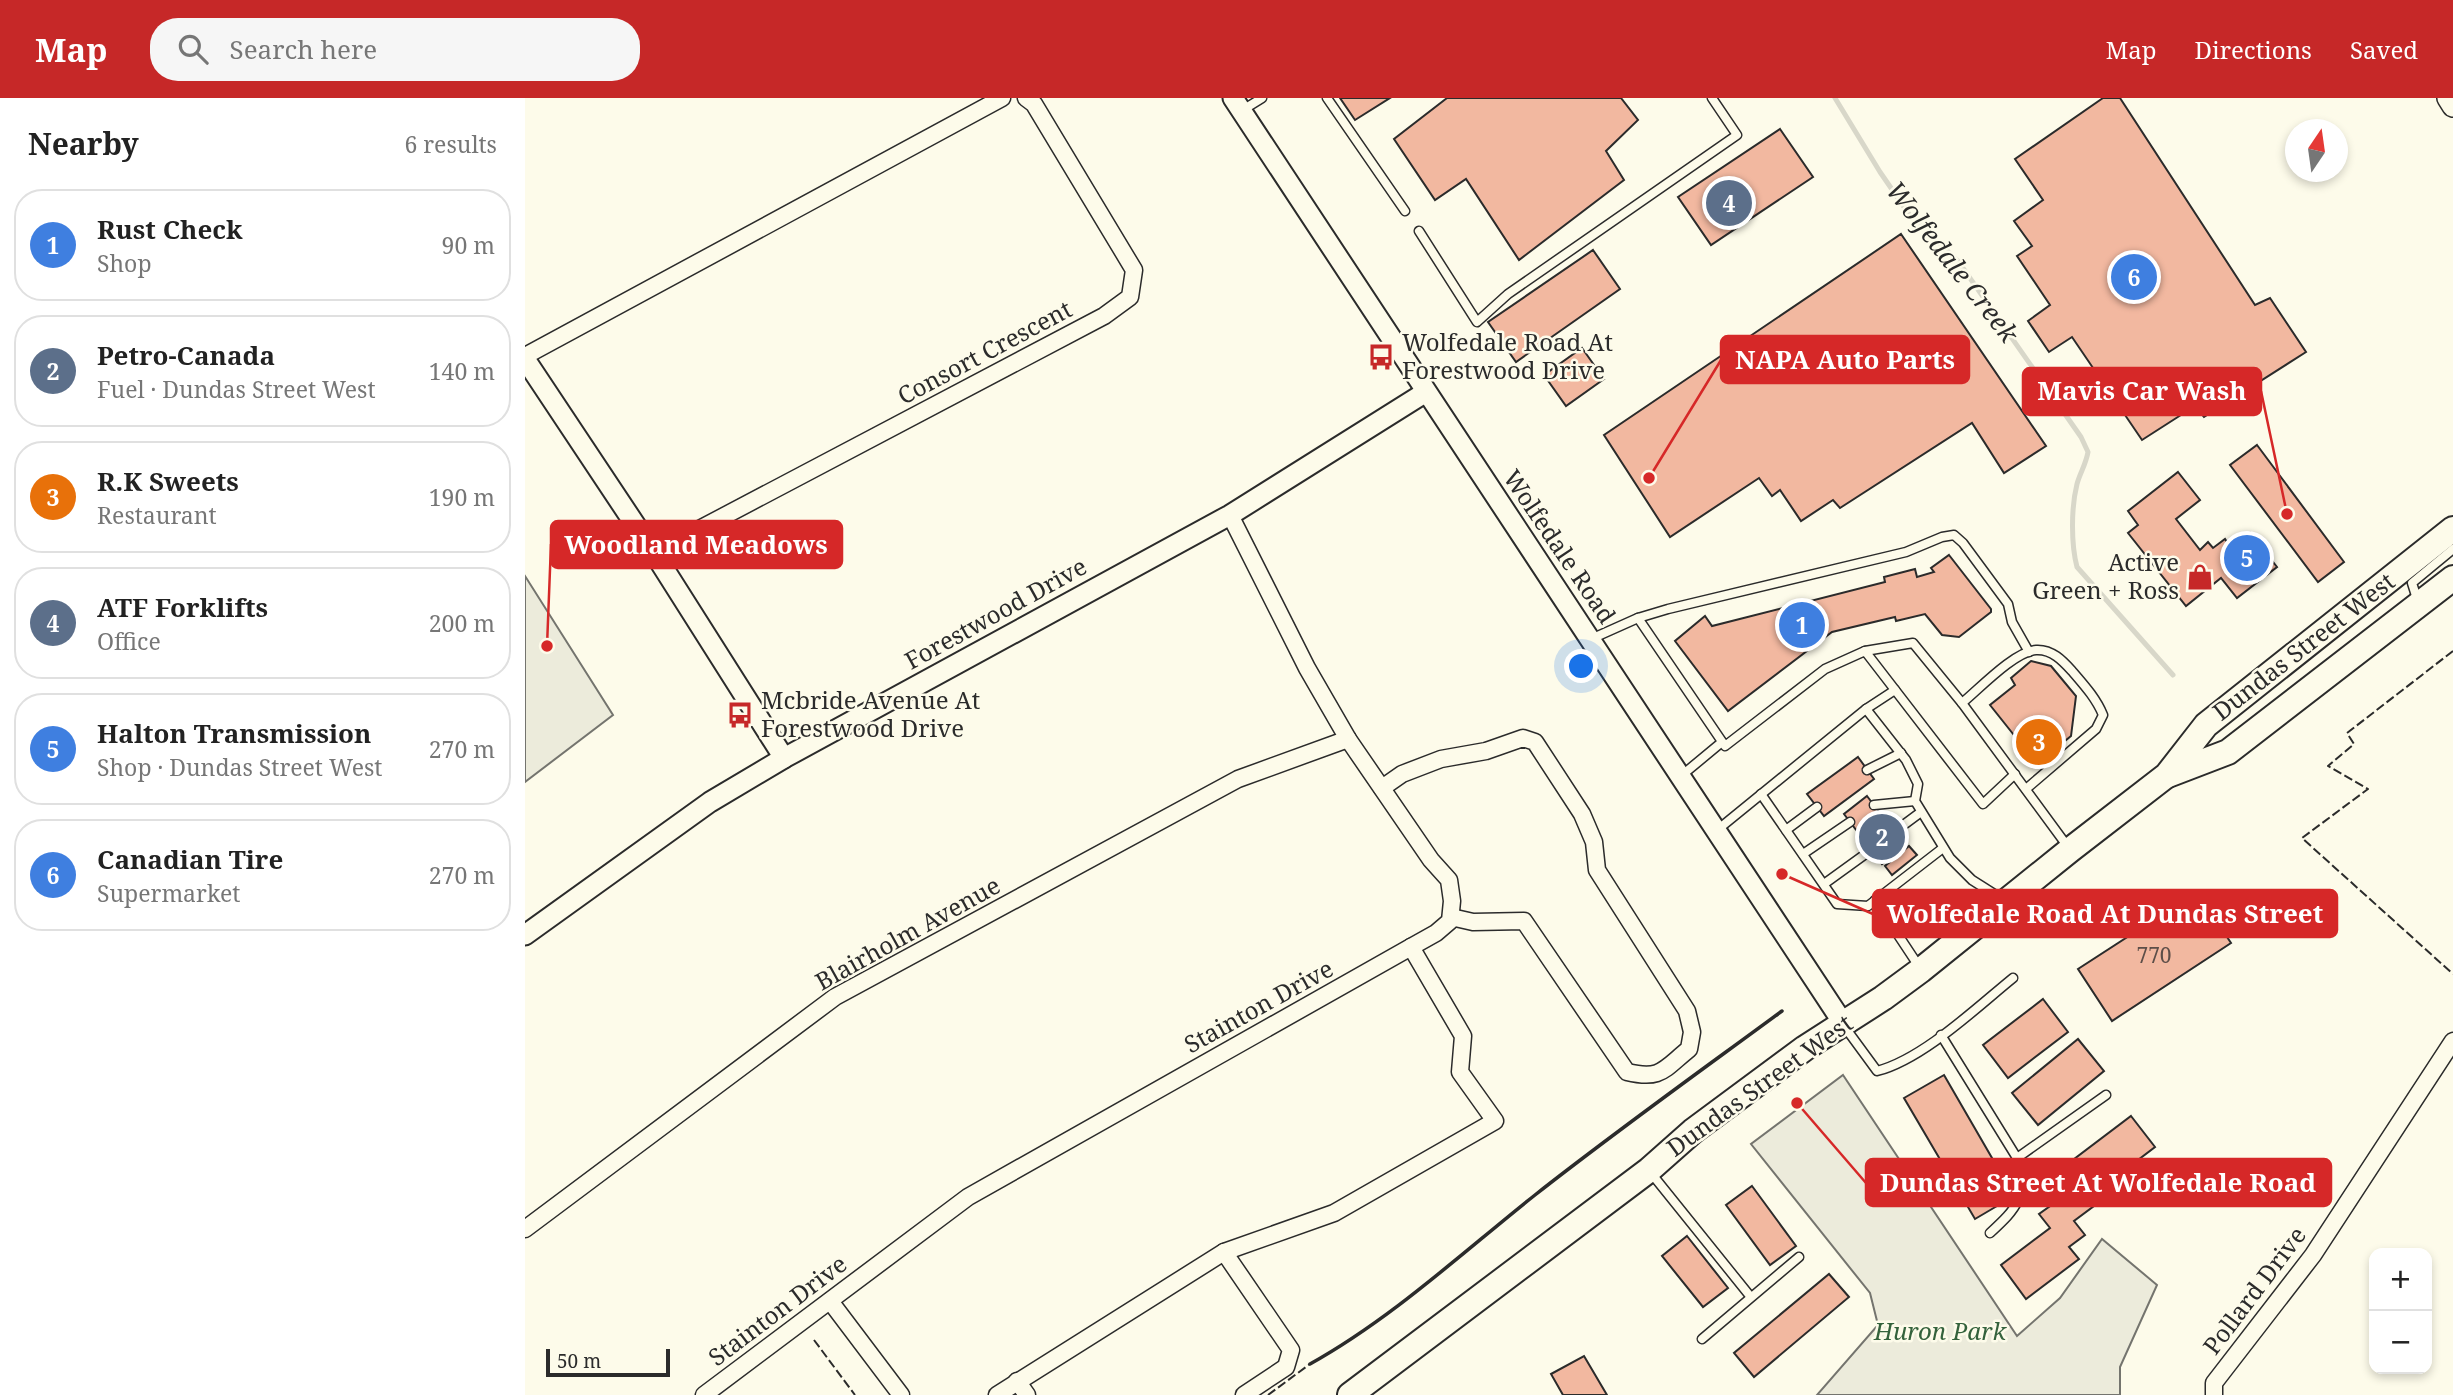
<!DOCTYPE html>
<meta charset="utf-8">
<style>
:root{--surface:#fff;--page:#f6f6f6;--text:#222;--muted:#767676;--line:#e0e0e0;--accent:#c62828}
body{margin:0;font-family:"Noto Serif",serif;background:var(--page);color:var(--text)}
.controls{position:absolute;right:21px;bottom:21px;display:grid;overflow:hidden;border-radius:14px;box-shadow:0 4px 10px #0003}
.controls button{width:63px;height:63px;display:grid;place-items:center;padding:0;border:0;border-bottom:2px solid var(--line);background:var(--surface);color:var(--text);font:35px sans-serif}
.compass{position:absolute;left:1760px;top:21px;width:63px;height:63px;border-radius:50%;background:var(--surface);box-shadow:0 4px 10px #0003;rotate:13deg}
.scale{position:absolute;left:21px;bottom:18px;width:124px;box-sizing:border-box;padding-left:7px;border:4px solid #2b2b2b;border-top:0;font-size:19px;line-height:24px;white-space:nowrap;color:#2b2b2b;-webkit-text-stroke:5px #fdfbea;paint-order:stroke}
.you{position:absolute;left:1057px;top:569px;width:24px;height:24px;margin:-18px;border:5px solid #fff;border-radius:50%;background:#1a73e8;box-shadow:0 0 0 10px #1a73e833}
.badge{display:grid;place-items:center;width:46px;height:46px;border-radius:50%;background:var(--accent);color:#fff;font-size:23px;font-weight:700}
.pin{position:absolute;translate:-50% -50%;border:4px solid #fff;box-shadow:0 2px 7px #0006}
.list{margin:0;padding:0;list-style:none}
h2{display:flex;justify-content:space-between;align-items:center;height:91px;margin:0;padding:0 28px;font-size:30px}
h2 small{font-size:23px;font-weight:400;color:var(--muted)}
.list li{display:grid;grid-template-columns:46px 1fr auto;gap:21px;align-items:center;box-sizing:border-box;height:112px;margin:0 14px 14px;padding:0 14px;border:2px solid var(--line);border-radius:28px}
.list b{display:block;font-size:26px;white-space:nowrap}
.list p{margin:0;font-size:23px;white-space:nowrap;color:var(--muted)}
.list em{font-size:23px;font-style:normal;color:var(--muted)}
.icon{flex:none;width:38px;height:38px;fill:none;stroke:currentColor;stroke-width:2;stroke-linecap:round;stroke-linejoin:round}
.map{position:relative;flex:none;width:1928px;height:1297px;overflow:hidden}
header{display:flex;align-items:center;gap:42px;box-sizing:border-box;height:98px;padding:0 35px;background:var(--accent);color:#fff}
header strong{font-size:33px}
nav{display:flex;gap:38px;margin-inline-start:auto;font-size:24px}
.search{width:490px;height:63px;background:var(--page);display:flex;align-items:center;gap:18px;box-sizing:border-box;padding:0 24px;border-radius:28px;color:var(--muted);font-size:26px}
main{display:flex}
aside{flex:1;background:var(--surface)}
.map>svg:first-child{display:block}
</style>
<header>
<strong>Map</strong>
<div class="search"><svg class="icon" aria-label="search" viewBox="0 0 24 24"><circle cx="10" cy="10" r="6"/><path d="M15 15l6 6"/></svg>Search here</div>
<nav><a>Map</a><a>Directions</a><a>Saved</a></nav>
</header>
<main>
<aside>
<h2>Nearby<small>6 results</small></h2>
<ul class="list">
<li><span class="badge" style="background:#3f7fe0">1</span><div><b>Rust Check</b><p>Shop</p></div><em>90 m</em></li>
<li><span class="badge" style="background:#5c6f8a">2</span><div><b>Petro-Canada</b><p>Fuel · Dundas Street West</p></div><em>140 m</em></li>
<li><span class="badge" style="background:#e8710a">3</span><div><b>R.K Sweets</b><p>Restaurant</p></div><em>190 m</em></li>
<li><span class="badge" style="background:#5c6f8a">4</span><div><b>ATF Forklifts</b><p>Office</p></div><em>200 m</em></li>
<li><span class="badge" style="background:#3f7fe0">5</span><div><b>Halton Transmission</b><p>Shop · Dundas Street West</p></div><em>270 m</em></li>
<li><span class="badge" style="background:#3f7fe0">6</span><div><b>Canadian Tire</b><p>Supermarket</p></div><em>270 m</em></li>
</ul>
</aside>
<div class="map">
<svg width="1928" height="1297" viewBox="0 0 1928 1297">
<rect width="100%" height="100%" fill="#fdfbea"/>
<!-- green -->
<g fill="#ecebdb" stroke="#74746e" stroke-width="2">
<polygon points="0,478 88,617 0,684"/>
<polygon points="1318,977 1492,1238 1535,1200 1577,1141 1632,1187 1595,1269 1595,1297 1292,1297 1353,1227 1345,1195 1226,1046"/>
</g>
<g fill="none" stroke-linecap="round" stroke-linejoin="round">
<!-- stream -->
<path stroke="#d8d7c9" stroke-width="5" d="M1310 0 1355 74 1386 119 1433 163 1556 339 1563 354C1561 366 1555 375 1552 386 1546 410 1546 446 1552 469L1648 577"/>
</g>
<!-- building -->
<g fill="#f2b8a0" stroke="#2b2b2b" stroke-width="2">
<polygon points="815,0 865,0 830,22"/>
<polygon points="922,0 1096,0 1113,22 1081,53 1099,82 994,162 941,81 910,102 869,41"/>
<polygon points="1578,0 1595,0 1730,207 1745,200 1781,254 1679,319 1670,308 1617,342 1547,239 1524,254 1503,223 1525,207 1492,158 1507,148 1489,123 1518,102 1490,61"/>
<polygon points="1255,31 1288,79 1186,147 1153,99"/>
<polygon points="1376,136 1521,348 1479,375 1447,325 1315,410 1308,402 1276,423 1255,392 1247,398 1234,380 1145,439 1079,337"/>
<polygon points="1068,152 1095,191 991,264 963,224"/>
<polygon points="1057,250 1079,281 1041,308 1019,277"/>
<polygon points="1732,347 1819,464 1793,484 1705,367"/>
<polygon points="1653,374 1675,402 1651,421 1675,452 1683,444 1688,450 1700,441 1706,450 1725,435 1752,469 1712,500 1696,480 1661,508 1603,435 1613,427 1603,413"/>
<polygon points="1424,457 1466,511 1466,514 1434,539 1417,537 1400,516 1371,523 1370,519 1307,534 1203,613 1150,543 1180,518 1187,528 1360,484 1359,479 1390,471 1392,479 1409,474 1406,470"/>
<polygon points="1506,563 1526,568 1551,598 1546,638 1512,666 1465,607 1490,587 1486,580"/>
<polygon points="1333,659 1349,681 1299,718 1282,696"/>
<polygon points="1342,698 1380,748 1357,766 1319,716"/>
<polygon points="1384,748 1392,757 1367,777 1360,768"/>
<polygon points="1672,794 1706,845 1587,923 1553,871"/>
<polygon points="1518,901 1543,934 1483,980 1458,947"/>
<polygon points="1553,941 1579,973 1513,1027 1487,995"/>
<polygon points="1419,977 1489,1098 1450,1121 1379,1000"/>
<polygon points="1606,1018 1630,1049 1567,1097 1573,1105 1549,1123 1560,1137 1544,1149 1554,1161 1501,1201 1476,1167 1525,1130 1514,1116 1542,1096 1528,1077"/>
<polygon points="1227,1088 1271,1148 1245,1167 1201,1107"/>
<polygon points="1162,1138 1203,1190 1178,1209 1137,1158"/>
<polygon points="1304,1176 1324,1199 1229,1279 1209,1255"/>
<polygon points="1059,1258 1082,1297 1038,1297 1026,1276"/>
</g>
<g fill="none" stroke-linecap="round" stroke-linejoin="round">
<!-- service casing -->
<g stroke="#2b2b2b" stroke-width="11">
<g id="service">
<polyline points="802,0 880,113"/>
<polyline points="716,13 737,0"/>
<polyline points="894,133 952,224 983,196 1212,37 1187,0"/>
<polyline points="1893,504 1887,485 1928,451"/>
<polyline points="1113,520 1200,648 1300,571 1340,553 1458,706 1490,676"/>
<polyline points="1066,541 1113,520 1143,511 1381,454 1417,439 1429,437 1438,445 1483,506 1487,524 1504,554"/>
<polyline points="1340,553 1388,545 1437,605 1543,749"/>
<path d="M1437 605C1454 591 1490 553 1511 552 1527 551 1538 563 1547 573 1559 587 1571 600 1578 617L1571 631 1501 691"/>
<polyline points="1341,611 1370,592"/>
<polyline points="1342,672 1376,655"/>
<polyline points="1156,678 1197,644"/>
<polyline points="1236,696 1312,806 1343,808 1418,750"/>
<polyline points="1349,707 1390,703"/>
<polyline points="1261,732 1292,709"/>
<polyline points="1191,733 1341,611 1381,662 1393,686 1390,703 1425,760 1447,782 1477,801"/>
<polyline points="1369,734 1396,714"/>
<polyline points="1278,756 1325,724"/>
<polyline points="1299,786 1346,752"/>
<polyline points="1350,802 1395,870"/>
<path d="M1319 928 1352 973C1398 961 1451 910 1488 880"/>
<path d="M1416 937 1492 1060C1503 1099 1492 1110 1465 1135"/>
<polyline points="1492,1060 1581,997"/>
<polyline points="1126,1075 1225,1198"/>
<polyline points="1177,1241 1274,1159"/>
</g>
</g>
<!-- minor casing -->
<g stroke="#2b2b2b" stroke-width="19">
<g id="minor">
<polyline points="0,258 477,0"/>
<polyline points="129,455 579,218 605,199 609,172 509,6 501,0"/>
<path d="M857 690 877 676 916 661 961 653 998 640 1010 644 1057 716 1069 744 1072 772 1162 913 1167 934 1164 951C1138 972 1136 982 1102 974L999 823 948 824 926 819"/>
<polyline points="0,1131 310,899 713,681 823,641"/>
<polyline points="699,1154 766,1252 761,1269 719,1297"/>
<polyline points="305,1203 376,1297"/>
<polyline points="492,1283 502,1297"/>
<polyline points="179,1297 443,1099 886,849 911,835 925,823 927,803 924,782 906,762 823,641 782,570 705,417"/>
<polyline points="472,1297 699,1154 809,1115 970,1023 935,974 938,938 886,849"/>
<polyline points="1689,1297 1689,1285 1788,1157 1928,943"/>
</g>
</g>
<!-- tertiary casing -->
<g stroke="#2b2b2b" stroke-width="23">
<g id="tertiary">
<polyline points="708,0 1318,925"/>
<polyline points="0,261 129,455 259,660"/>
<polyline points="0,837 185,704 259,660 705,417 901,294"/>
</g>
</g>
<!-- secondary casing -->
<g stroke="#2b2b2b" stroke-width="24">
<polyline id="secondary" points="1923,0 1928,8"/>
</g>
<!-- primary casing -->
<g stroke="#2b2b2b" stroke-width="28">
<g id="primary">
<polyline points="1643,677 1703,654 1928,480"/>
<polyline points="825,1297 1124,1072 1168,1033 1280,950 1358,900 1396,872 1545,752 1642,677 1681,627 1928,431"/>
</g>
</g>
<!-- service -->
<use href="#service" stroke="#fdfbea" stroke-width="8"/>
<!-- minor -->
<use href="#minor" stroke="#fdfbea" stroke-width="16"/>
<!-- tertiary -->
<use href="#tertiary" stroke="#fdfbea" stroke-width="19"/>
<!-- secondary -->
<use href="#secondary" stroke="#fdfbea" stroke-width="21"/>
<!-- primary -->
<use href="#primary" stroke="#fdfbea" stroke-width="24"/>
<!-- fence -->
<g stroke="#2b2b2b" stroke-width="2" stroke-dasharray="9 3.5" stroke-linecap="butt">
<polyline points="1928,553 1822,635 1829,646 1803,668 1843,691 1777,740 1928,876"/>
<polyline points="289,1242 330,1297"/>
<polyline points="743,1297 785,1266"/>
</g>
<!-- wall -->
<path stroke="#2b2b2b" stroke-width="3.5" d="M785 1266C866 1221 937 1155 1010 1097 1090 1034 1174 974 1257 913"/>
</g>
<!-- icons -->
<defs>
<g id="bus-bare" transform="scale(2.1)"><path d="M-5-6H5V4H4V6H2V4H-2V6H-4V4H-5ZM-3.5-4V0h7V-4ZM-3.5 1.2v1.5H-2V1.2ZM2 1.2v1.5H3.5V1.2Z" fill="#c62828" stroke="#fdfbea" stroke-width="2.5" paint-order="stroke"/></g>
<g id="shop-bare" transform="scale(2.1)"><path d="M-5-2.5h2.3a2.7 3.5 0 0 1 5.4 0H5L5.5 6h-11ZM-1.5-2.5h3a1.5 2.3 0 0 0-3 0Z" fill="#c62828" stroke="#fdfbea" stroke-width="2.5" paint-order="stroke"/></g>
</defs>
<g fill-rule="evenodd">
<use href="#bus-bare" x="856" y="259"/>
<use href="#shop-bare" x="1675" y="479"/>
<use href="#bus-bare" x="215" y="617"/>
</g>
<g text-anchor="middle" stroke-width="5" stroke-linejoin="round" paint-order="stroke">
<!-- number labels -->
<g font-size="21" fill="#5d4e48">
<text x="1629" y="865">770</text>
</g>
<!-- poi labels -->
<g font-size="24" fill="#2b2b2b" stroke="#fdfbea" text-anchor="start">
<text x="877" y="253">Wolfedale Road At<tspan x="877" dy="28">Forestwood Drive</tspan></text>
<text x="1654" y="473" text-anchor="end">Active<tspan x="1654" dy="28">Green + Ross</tspan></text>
<text x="236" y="611">Mcbride Avenue At<tspan x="236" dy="28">Forestwood Drive</tspan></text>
</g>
<!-- street labels -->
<g font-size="24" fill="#2b2b2b" stroke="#fdfbea">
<text transform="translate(460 255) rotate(-28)" y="8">Consort Crescent</text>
<text transform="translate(1034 449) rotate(56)" y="8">Wolfedale Road</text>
<text transform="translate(471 516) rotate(-29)" y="8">Forestwood Drive</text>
<text transform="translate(1779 549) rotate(-38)" y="8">Dundas Street West</text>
<text transform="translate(383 836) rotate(-29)" y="8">Blairholm Avenue</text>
<text transform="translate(734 909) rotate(-29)" y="8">Stainton Drive</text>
<text transform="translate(1235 988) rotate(-36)" y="8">Dundas Street West</text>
<text transform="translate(1730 1193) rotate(-53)" y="8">Pollard Drive</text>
<text transform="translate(253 1213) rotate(-37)" y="8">Stainton Drive</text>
</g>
<!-- park labels -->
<g font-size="24" font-style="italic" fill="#34623c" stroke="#fdfbea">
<text x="1415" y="1242">Huron Park</text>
</g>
<!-- water labels -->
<g font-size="26" font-style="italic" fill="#2b2b2b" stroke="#fdfbea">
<text transform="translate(1427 164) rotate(52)" y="9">Wolfedale Creek</text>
</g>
</g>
<!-- callouts -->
<path fill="none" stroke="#d62828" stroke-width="2.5" d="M1124 380L1196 262M1762 416L1736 293M22 548L26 446M1257 776L1348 816M1272 1005L1341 1085"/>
<g fill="#d62828" stroke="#fdfbea" stroke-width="2.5">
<circle cx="1124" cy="380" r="7"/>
<circle cx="1762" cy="416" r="7"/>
<circle cx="22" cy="548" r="7"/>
<circle cx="1257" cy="776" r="7"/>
<circle cx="1272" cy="1005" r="7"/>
</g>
<g fill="#d62828" stroke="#d62828" stroke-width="2.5">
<rect x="1196" y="238" width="248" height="47" rx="7"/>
<rect x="1498" y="270" width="238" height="47" rx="7"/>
<rect x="26" y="423" width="291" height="47" rx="7"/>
<rect x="1348" y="792" width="464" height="47" rx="7"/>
<rect x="1341" y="1061" width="465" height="47" rx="7"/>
</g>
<g font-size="26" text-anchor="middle" font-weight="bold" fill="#fff">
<text x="1320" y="271">NAPA Auto Parts</text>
<text x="1617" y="302">Mavis Car Wash</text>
<text x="171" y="456">Woodland Meadows</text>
<text x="1580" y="825">Wolfedale Road At Dundas Street</text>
<text x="1573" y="1094">Dundas Street At Wolfedale Road</text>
</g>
</svg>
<div class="controls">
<button>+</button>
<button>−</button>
</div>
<svg class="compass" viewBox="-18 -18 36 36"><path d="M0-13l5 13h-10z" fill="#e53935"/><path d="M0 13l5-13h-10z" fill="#767676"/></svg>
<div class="scale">50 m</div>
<div class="you"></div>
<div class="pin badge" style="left:1277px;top:527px;background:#3f7fe0">1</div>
<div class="pin badge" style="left:1357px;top:739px;background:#5c6f8a">2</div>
<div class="pin badge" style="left:1514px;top:644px;background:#e8710a">3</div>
<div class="pin badge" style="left:1204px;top:105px;background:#5c6f8a">4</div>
<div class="pin badge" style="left:1722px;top:460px;background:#3f7fe0">5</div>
<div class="pin badge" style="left:1609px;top:179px;background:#3f7fe0">6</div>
</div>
</main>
